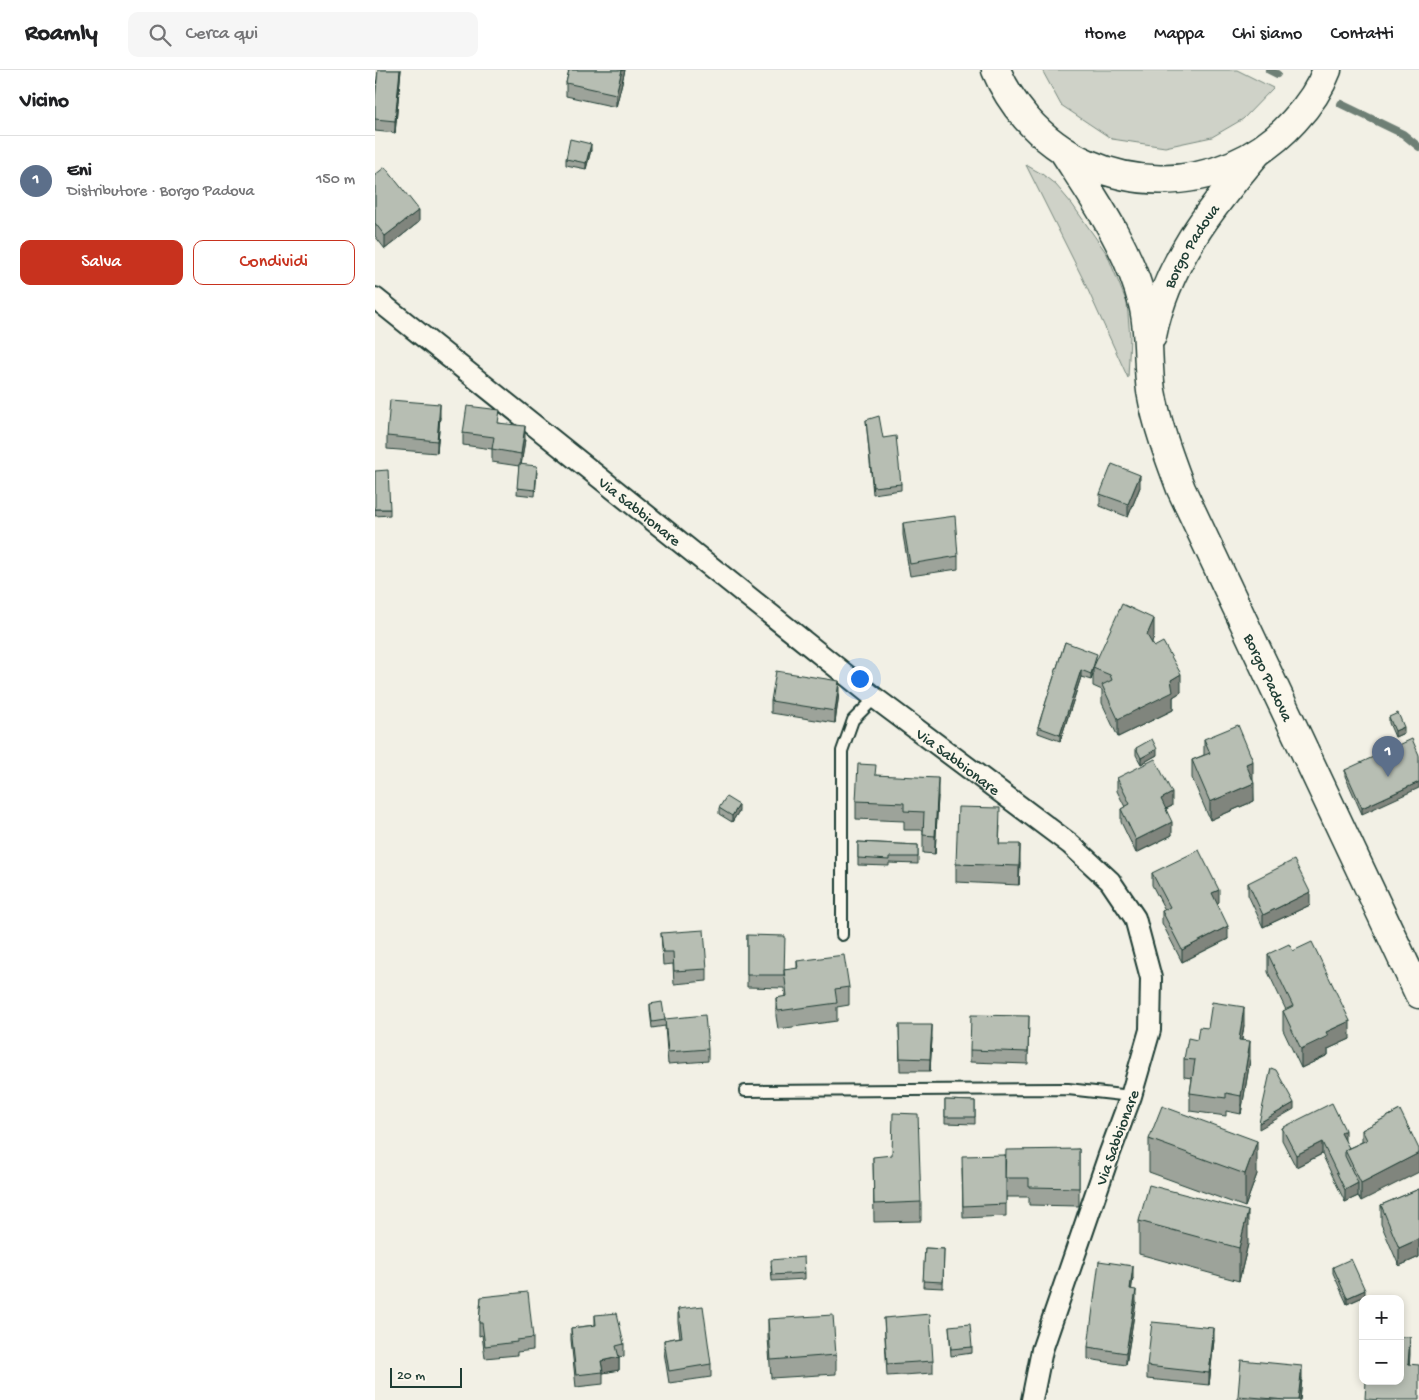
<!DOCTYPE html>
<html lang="it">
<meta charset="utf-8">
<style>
:root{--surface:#fff;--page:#f6f6f6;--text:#202124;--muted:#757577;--line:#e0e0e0;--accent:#c8321e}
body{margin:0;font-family:"Gochi Hand",sans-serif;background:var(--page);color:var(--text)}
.controls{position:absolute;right:15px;bottom:15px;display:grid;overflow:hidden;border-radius:10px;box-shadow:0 2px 8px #0003}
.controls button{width:45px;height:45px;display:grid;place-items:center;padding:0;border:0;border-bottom:1px solid var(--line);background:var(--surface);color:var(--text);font:25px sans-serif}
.scale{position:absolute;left:15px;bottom:12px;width:72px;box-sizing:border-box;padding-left:5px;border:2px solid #1f3d34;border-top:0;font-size:14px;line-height:18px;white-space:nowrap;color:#1f3d34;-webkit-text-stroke:4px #fbf7ec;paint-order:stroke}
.you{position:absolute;left:484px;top:608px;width:18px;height:18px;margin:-12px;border:4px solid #fff;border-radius:50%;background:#1a73e8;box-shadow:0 0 0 8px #1a73e833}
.badge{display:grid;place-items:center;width:32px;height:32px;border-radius:50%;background:var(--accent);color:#fff;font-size:16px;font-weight:700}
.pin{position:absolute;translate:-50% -41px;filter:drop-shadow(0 1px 2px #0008)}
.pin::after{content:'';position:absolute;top:26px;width:18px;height:15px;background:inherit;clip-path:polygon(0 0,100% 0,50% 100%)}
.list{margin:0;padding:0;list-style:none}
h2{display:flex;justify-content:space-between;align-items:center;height:65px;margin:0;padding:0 20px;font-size:21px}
h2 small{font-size:16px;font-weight:400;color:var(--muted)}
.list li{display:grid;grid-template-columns:32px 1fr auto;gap:15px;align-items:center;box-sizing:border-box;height:90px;padding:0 20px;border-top:1px solid var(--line)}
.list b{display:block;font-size:19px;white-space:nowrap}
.list p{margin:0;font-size:16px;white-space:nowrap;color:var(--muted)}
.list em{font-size:16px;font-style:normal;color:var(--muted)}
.actions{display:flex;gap:10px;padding:15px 20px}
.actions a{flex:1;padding:11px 0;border:1px solid var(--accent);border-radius:10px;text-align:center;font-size:18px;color:var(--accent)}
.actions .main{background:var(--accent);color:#fff}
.icon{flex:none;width:28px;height:28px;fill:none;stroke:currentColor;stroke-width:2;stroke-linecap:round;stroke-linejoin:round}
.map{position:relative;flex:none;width:1044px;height:1330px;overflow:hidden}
header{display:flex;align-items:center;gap:30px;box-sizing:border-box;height:70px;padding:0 25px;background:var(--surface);border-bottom:1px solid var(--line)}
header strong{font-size:24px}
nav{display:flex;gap:28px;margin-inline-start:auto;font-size:18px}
.search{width:350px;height:45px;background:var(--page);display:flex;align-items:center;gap:12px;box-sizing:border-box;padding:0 18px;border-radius:10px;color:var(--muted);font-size:19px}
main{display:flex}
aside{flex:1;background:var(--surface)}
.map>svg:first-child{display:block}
</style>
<header>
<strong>Roamly</strong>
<div class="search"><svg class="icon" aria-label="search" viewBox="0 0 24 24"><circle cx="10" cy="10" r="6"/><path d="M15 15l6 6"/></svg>Cerca qui</div>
<nav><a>Home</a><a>Mappa</a><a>Chi siamo</a><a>Contatti</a></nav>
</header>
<main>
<aside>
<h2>Vicino<small></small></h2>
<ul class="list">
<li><span class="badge" style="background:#5c6f8a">1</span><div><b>Eni</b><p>Distributore · Borgo Padova</p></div><em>150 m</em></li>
</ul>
<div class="actions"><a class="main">Salva</a><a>Condividi</a></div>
</aside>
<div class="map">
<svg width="1044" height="1330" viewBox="0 0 1044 1330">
<rect width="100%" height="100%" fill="#f2f0e5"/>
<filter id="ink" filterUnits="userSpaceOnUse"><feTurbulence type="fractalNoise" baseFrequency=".02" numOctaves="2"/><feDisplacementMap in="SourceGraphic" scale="10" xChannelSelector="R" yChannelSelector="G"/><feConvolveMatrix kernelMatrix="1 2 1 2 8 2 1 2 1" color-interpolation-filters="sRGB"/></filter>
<g filter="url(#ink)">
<!-- green -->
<g fill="#cfd2c8" stroke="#77887e">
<polygon points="667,0 862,0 898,18 868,49 837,67 790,77 737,69 686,35"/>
<polygon points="651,95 667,104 681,115 697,134 732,184 752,233 755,267 753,308 707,207"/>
</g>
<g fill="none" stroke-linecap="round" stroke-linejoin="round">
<!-- stream -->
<g stroke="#6e7f75" stroke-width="8">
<polyline points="894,0 902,4"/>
<polyline points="966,34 1028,64 1044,77"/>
</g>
<!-- lane casing -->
<g stroke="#1f3d34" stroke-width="14">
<g id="lane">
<polyline points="467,865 467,681 478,650 500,628"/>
<polyline points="370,1021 693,1019 756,1026"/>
</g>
</g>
<!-- street casing -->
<g stroke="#1f3d34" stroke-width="24">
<g id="street">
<path id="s1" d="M0 228 500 628 695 774 735 811 760 848 776 908 775 960 756 1026 734 1085 667 1280 657 1330"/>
</g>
</g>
<!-- secondary casing -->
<g stroke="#1f3d34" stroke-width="31">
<g id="secondary">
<path id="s2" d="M689 82C720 130 754 178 768 234 775 262 772 292 776 321 782 355 794 387 806 419L1044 924"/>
<path id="s3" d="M777 266C791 194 836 137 882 83"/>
</g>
</g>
<!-- primary casing -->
<g stroke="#1f3d34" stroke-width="31">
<path id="primary" d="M621 0C628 17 639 34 651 48 722 129 848 130 919 51 933 36 945 19 952 0"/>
</g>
<!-- lane -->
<use href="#lane" stroke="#fbf7ec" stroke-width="10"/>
<!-- street -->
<use href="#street" stroke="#fbf7ec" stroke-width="20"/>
<!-- secondary -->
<use href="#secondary" stroke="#fbf7ec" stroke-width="28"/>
<!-- primary -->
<use href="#primary" stroke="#fbf7ec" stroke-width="28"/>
</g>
<!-- wall -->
<g fill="#9da39a" stroke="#1f3d34">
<polygon points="3,0 26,0 20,63 0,61 0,30"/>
<polygon points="194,0 250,0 241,37 191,26 191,13"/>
<polygon points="216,80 211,99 191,95 191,89"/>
<polygon points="0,105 44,152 10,179 0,166"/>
<polygon points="65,347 62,383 12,379 12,366"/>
<polygon points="491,350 508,368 526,414 526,420 498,424"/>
<polygon points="125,353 150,369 146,395 162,402 160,426 142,424 144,396 117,392 117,379 88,375 88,363"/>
<polygon points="765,417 753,447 725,436 725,424"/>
<polygon points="0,439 15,439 15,445 0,446"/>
<polygon points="528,453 583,486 583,499 535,506 528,465"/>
<polygon points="779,567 777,573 806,622 798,627 798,640 743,667 727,633 727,620 718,616 718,604 716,610 706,607 685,671 663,663 663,657 690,572 722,589"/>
<polygon points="464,623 460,653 396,643 396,631"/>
<polygon points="1014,647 1029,663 1020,667 1014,653"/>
<polygon points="829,669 878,710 879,731 835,750 817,708 817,690 829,685"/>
<polygon points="761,678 782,685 766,694 761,685"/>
<polygon points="1044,685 987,744 970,706 970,700"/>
<polygon points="501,705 563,726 560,784 548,783 548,760 529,760 529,751 481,749 481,731"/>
<polygon points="742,708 797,736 791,739 797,765 761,783 746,752 746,739 750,737 742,721"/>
<polygon points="344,738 364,741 357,752 344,744"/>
<polygon points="625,756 624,774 645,793 644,815 581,812 581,794"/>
<polygon points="483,772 543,775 543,794 514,793 514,796 483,795"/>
<polygon points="777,803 844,832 842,833 853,869 807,892 787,853 787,841 790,840 777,815"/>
<polygon points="873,813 935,835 888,857 873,825"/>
<polygon points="286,863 332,899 332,911 299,914 298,894 288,895"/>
<polygon points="372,865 409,900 422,899 422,891 474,917 474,935 462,937 462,951 403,959 401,946 401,928 410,927 409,918 372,917"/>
<polygon points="918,881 975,969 953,979 953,985 926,998 908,960 908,941 911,940 893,902 893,884"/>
<polygon points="275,934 290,950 333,979 333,991 293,994 290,956 277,958 275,940"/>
<polygon points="654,946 653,994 595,992 595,980"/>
<polygon points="524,955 557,968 555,1001 525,1001"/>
<polygon points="869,955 867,970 875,990 866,1044 851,1041 851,1046 815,1041 815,1023 817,1008 809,1007 809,989 822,970 833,958"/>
<polygon points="570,1030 600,1031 600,1054 570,1053"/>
<polygon points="1025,1040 986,1131 983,1126 970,1132 947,1084 921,1097 907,1070 907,1058 970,1072 974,1078 987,1072 987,1060"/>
<polygon points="774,1069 882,1104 870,1137 774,1102"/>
<polygon points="704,1079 704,1136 654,1135 654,1127 631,1127 631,1146 588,1148 587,1098 630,1085"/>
<polygon points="498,1087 546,1132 546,1151 499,1152"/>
<polygon points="1044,1119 1044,1187 1024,1196 1006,1154 1006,1135"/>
<polygon points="764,1151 873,1174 864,1211 764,1184"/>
<polygon points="550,1178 569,1179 568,1218 548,1217"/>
<polygon points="396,1196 430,1203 430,1209 397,1211"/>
<polygon points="958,1197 990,1226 972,1234 958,1203"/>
<polygon points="758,1208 756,1219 761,1232 751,1295 713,1289 713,1277"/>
<polygon points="106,1227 158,1268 158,1280 142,1282 142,1285 110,1288 107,1265 104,1266 104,1253"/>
<polygon points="303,1239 336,1294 336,1307 294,1313 289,1282 289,1270 305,1267 303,1252"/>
<polygon points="220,1245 249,1274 249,1286 244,1287 244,1300 228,1303 228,1314 201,1317 196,1270 196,1258 220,1255"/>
<polygon points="509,1248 558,1291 558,1303 512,1306"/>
<polygon points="393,1249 461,1285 461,1304 396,1308 393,1268"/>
<polygon points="574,1256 597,1277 597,1283 576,1286"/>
<polygon points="839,1270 834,1315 772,1309 772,1296"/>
<polygon points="927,1308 925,1330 863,1330 863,1326"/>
</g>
<!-- shaded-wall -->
<g fill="#80857d" stroke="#1f3d34">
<polygon points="25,0 26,0 20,63 20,51"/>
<polygon points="247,0 250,0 241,37 241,24"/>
<polygon points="216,74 216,80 211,99 211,93"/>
<polygon points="44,140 44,152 10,179 10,166"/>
<polygon points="65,334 65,347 62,383 62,371"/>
<polygon points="150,356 150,369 146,396 146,384"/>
<polygon points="765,405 765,417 753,447 753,434"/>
<polygon points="779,549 779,567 772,583 772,565"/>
<polygon points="718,598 718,604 716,610 716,604"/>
<polygon points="706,600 706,607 685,671 685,665"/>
<polygon points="806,604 806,622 798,627 798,640 743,667 743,649 796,610"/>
<polygon points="464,611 464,623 460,653 460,641"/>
<polygon points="1029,657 1029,663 1020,667 1020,661"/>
<polygon points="782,679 782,685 766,694 766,688"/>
<polygon points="878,691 878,710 871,713 871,694"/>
<polygon points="563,708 563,726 560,784 560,766"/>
<polygon points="1044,712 1044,718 987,744 987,738"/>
<polygon points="879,713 879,731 835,750 835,732"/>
<polygon points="797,723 797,736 786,741 786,729"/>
<polygon points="364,735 364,741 357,752 357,746"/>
<polygon points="797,752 797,765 761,783 761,770"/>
<polygon points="645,774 645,793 644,815 644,796"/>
<polygon points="844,820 844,832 837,836 837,823"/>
<polygon points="935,822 935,835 888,857 888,845"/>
<polygon points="853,856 853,869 807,892 807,880"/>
<polygon points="869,937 869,955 864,988 864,970"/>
<polygon points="975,951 975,969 953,979 953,985 926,998 926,979 951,962"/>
<polygon points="557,955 557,968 555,1001 555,989"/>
<polygon points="875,971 875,990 866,1044 866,1026"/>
<polygon points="919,1033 919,1039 884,1059 884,1053"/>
<polygon points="970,1060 970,1073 966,1063"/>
<polygon points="882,1071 882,1104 870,1137 870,1104"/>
<polygon points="947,1072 947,1084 921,1097 921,1085"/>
<polygon points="1044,1083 1044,1102 986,1131 986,1113"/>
<polygon points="983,1113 983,1126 970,1132 970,1120"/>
<polygon points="873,1141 873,1174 864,1211 864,1178"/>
<polygon points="1044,1169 1044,1187 1024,1196 1024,1178"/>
<polygon points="758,1196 758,1208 755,1231 755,1219"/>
<polygon points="761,1220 761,1232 751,1295 751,1283"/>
<polygon points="990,1220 990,1226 972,1234 972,1228"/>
<polygon points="839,1258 839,1270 834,1315 834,1303"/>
<polygon points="1035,1267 1035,1285 1033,1313 1033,1294"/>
<polygon points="244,1287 244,1300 228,1303 226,1291"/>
<polygon points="927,1296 927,1308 925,1330 923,1330"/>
</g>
<!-- building -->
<g fill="#b7beb3" stroke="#1f3d34">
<polygon points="3,0 25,0 20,51 0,49 0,30"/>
<polygon points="194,0 247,0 241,24 191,13"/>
<polygon points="195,69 216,74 211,93 191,89"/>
<polygon points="10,97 44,140 10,166 0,153 0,105"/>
<polygon points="15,330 65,334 62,371 12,366"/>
<polygon points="92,336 125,340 123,353 150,356 146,384 117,379 119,367 88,363"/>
<polygon points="504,346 508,368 521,366 526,414 498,417 491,350"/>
<polygon points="144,394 162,396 160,420 142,418"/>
<polygon points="737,394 765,405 753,434 725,424"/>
<polygon points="13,400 15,439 0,439 0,401"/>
<polygon points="580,446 583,486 535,494 528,453"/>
<polygon points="747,534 779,549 772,565 779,577 788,572 806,604 796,610 798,622 743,649 727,615 737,610 735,605 718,598"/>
<polygon points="690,572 722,584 716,604 706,600 685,665 663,657"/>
<polygon points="401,601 464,611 460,641 396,631"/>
<polygon points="1023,643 1029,657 1020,661 1014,647"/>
<polygon points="863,655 878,691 871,694 879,713 835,732 817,690 835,683 829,669"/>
<polygon points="777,669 782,679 766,688 761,678"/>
<polygon points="1037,669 1044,685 1044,712 987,738 970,700"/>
<polygon points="780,689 797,723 786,729 797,752 761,770 746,739 755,734 742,708"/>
<polygon points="483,694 501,695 500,705 563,708 560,766 548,765 549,742 529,741 529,733 481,731"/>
<polygon points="351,727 364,735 357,746 344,738"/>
<polygon points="583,737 625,738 624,774 645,774 644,796 581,794"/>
<polygon points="483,772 543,775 543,787 514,787 514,790 483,788"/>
<polygon points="824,780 844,820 837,823 853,856 807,880 787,841 795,837 777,803"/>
<polygon points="919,790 935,822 888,845 873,813"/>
<polygon points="329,860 332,899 299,901 298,882 288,882 286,863"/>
<polygon points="372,865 410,866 409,905 372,905"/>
<polygon points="937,872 975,951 951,962 953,966 926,979 908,941 918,936 893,884 914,874 918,881"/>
<polygon points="469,885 474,917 460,919 462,933 403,941 401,928 412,926 409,900 423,898 422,891"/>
<polygon points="287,932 290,950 277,952 275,934"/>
<polygon points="837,932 869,937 864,970 875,971 866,1026 851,1023 851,1028 815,1023 820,990 809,989 813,968 822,970 824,957 833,958"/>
<polygon points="330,945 333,979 293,982 290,949"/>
<polygon points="596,945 654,946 653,982 595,980"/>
<polygon points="524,955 557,955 555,989 525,988"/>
<polygon points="896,998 901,1000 919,1033 884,1053"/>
<polygon points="570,1030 600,1031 600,1047 570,1047"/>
<polygon points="957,1033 970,1060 966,1063 974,1078 970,1080 970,1086 983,1113 970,1120 947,1072 921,1085 907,1058"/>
<polygon points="787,1036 882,1071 870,1104 774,1069"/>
<polygon points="1025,1040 1044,1079 1044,1083 986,1113 970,1080 992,1070 987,1060"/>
<polygon points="518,1043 543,1044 546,1132 499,1134 498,1087 517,1085"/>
<polygon points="704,1079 704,1118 654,1117 654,1108 630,1108 631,1080"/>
<polygon points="630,1085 630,1108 631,1108 631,1134 588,1136 587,1086"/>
<polygon points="774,1115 873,1141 864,1178 764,1151"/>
<polygon points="1044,1119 1044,1169 1024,1178 1006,1135"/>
<polygon points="550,1178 569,1179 568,1212 548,1211"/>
<polygon points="429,1187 430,1203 397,1205 396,1190"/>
<polygon points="976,1189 990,1220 972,1228 958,1197"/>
<polygon points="724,1191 758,1196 755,1219 761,1220 751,1283 713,1277"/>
<polygon points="153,1222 158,1268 142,1270 142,1272 110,1276 107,1253 104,1253 106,1227"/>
<polygon points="328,1236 336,1294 294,1301 289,1270 307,1267 303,1239"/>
<polygon points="242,1243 249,1274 241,1276 244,1287 226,1291 228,1302 201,1305 196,1258 221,1255 220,1245"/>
<polygon points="555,1244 558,1291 512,1294 509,1248"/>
<polygon points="458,1245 461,1285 396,1290 393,1249"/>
<polygon points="777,1252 839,1258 834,1303 772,1296"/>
<polygon points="595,1254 597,1277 576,1279 574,1256"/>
<polygon points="1025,1267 1035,1267 1033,1294 1044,1295 1044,1330 1007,1330 990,1329 991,1311 1025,1311"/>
<polygon points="866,1290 927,1296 923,1330 911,1330 863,1326"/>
</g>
</g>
<g text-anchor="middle" stroke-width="5" stroke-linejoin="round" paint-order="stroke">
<!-- street labels -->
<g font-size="16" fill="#1f3d34" stroke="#fbf7ec">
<text dy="6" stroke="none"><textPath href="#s3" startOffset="99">Borgo Padova</textPath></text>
<text dy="6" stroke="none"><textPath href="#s1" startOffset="340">Via Sabbionare</textPath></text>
<text dy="6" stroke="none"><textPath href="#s2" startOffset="570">Borgo Padova</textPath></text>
<text dy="6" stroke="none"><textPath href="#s1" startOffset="745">Via Sabbionare</textPath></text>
<text transform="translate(741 1067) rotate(-70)" y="6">Via Sabbionare</text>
</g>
</g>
</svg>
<div class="controls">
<button>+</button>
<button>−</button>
</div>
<div class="scale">20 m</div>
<div class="you"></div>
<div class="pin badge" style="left:1013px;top:707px;background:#5c6f8a">1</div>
</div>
</main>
